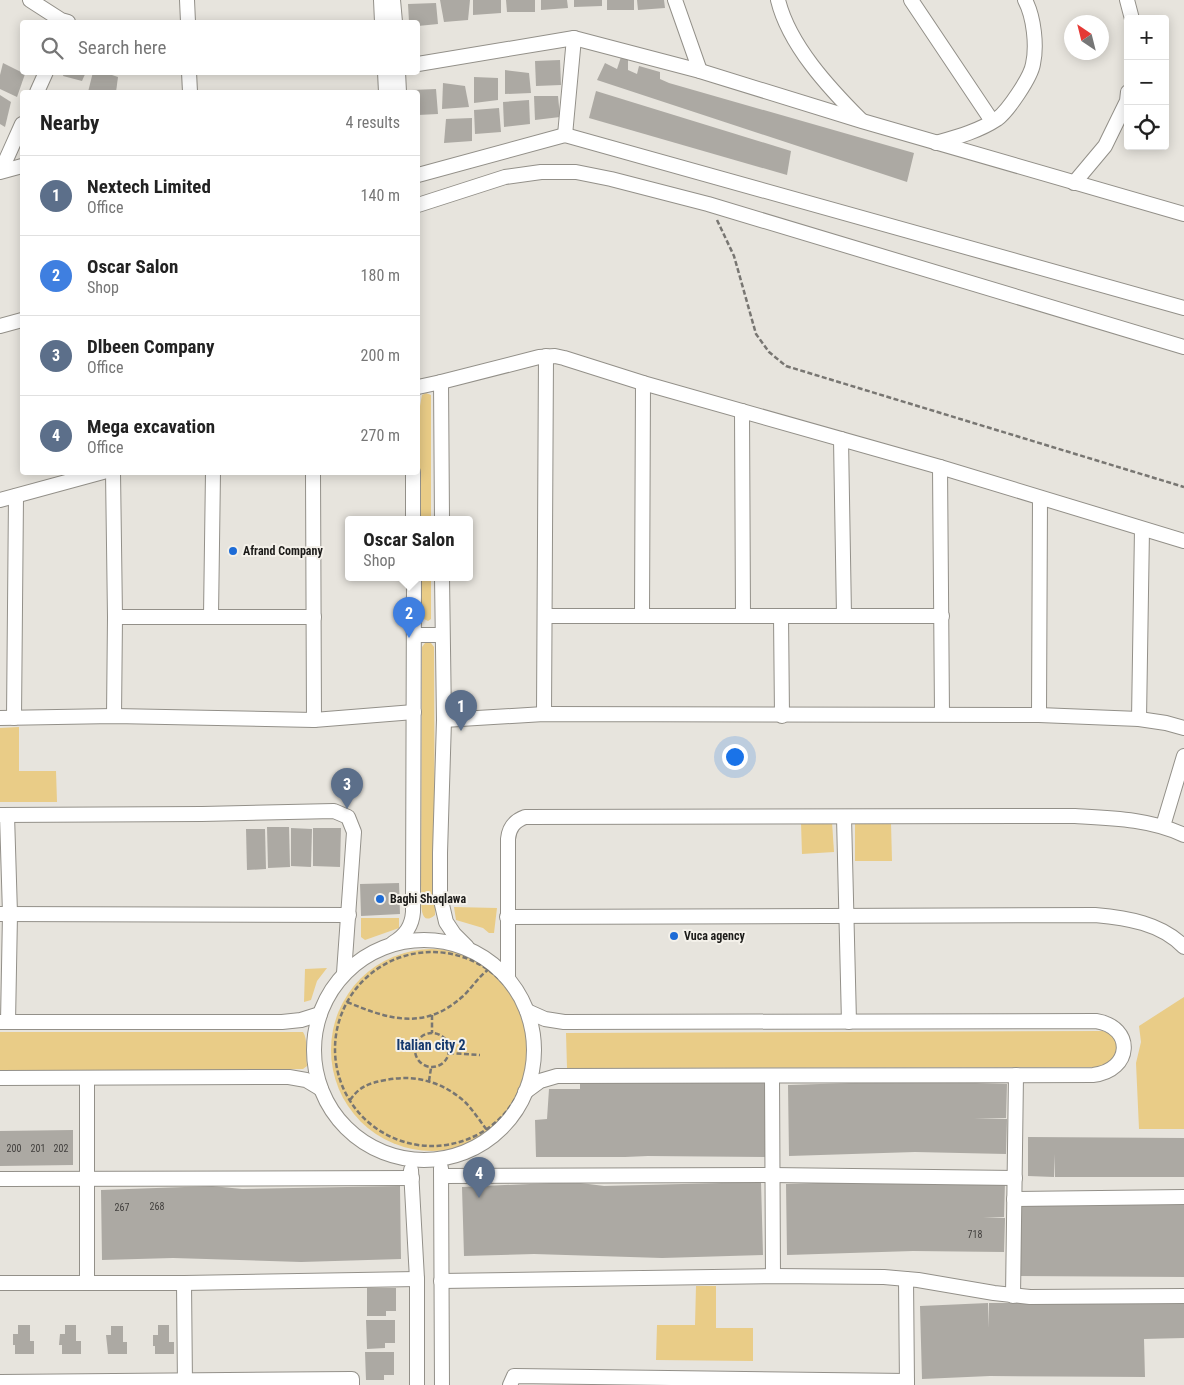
<!DOCTYPE html>
<meta charset="utf-8">
<style>
:root{--surface:#fff;--page:#f2f2f2;--text:#222;--muted:#767676;--line:#e0e0e0;--accent:#7c3aed}
body{margin:0;font-family:"Roboto Condensed",sans-serif;background:var(--page);color:var(--text)}
.controls{position:absolute;right:15px;top:15px;display:grid;overflow:hidden;border-radius:5px;box-shadow:0 2px 12px #0003}
.controls button{width:45px;height:45px;display:grid;place-items:center;padding:0;border:0;border-bottom:1px solid var(--line);background:var(--surface);color:var(--text);font:25px sans-serif}
.compass{position:absolute;left:1064px;top:15px;width:45px;height:45px;border-radius:50%;background:var(--surface);box-shadow:0 2px 12px #0003;rotate:325deg}
.you{position:absolute;left:734px;top:756px;width:18px;height:18px;margin:-12px;border:4px solid #fff;border-radius:50%;background:#1a73e8;box-shadow:0 0 0 8px #1a73e833}
.badge{display:grid;place-items:center;width:32px;height:32px;border-radius:50%;background:var(--accent);color:#fff;font-size:16px;font-weight:700}
.pin{position:absolute;translate:-50% -41px;filter:drop-shadow(0 1px 2px #0008)}
.pin::after{content:'';position:absolute;top:26px;width:18px;height:15px;background:inherit;clip-path:polygon(0 0,100% 0,50% 100%)}
.popup{position:absolute;left:345px;top:516px;width:128px;height:65px;box-sizing:border-box;display:grid;place-content:center;border-radius:5px;background:var(--surface);filter:drop-shadow(0 1px 4px #0005);font-size:16px;white-space:nowrap;color:var(--muted)}
.popup b{font-size:19px;color:var(--text)}
.popup::after{content:'';position:absolute;left:50%;top:100%;margin-left:-10px;border:10px solid transparent;border-top-color:var(--surface)}
.list{margin:0;padding:0;list-style:none}
h2{display:flex;justify-content:space-between;align-items:center;height:65px;margin:0;padding:0 20px;font-size:21px}
h2 small{font-size:16px;font-weight:400;color:var(--muted)}
.list li{display:grid;grid-template-columns:32px 1fr auto;gap:15px;align-items:center;box-sizing:border-box;height:80px;padding:0 20px;border-top:1px solid var(--line)}
.list b{display:block;font-size:19px;white-space:nowrap}
.list p{margin:0;font-size:16px;white-space:nowrap;color:var(--muted)}
.list em{font-size:16px;font-style:normal;color:var(--muted)}
.icon{flex:none;width:28px;height:28px;fill:none;stroke:currentColor;stroke-width:2;stroke-linecap:round;stroke-linejoin:round}
.map{position:relative;flex:none;width:1184px;height:1385px;overflow:hidden}
.search{position:absolute;background:var(--surface);box-shadow:0 2px 12px #0003;left:20px;top:20px;width:400px;height:55px;display:flex;align-items:center;gap:12px;box-sizing:border-box;padding:0 18px;border-radius:5px;color:var(--muted);font-size:19px}
.panel{position:absolute;background:var(--surface);box-shadow:0 2px 12px #0003;left:20px;top:90px;width:400px;height:385px;border-radius:5px}
.map>svg:first-child{display:block}
</style>
<div class="map">
<svg width="1184" height="1385" viewBox="0 0 1184 1385">
<rect width="100%" height="100%" fill="#e7e4dd"/>
<!-- green -->
<g fill="#e9cc87">
<polygon points="426,393 431,395 431,519 420,519 420,406 422,395"/>
<polygon points="420,577 431,577 431,619 428,621 420,617"/>
<path d="M425 643H431L434 647 435 915C417 930 422 894 421 885L422 647Z"/>
<polygon points="19,727 19,771 56,771 57,802 0,802 0,728"/>
<polygon points="832,822 834,852 802,854 801,823"/>
<polygon points="891,823 892,861 855,861 855,824"/>
<polygon points="454,907 497,908 494,933 489,933 483,928 456,920"/>
<polygon points="361,918 399,918 399,928 365,940 361,937"/>
<circle cx="432" cy="1050" r="101"/>
<polygon points="327,968 317,981 311,1000 304,1002 305,969"/>
<polygon points="1184,997 1184,1129 1139,1129 1136,1063 1141,1042 1139,1026"/>
<path d="M1103 1031C1114 1035 1117 1040 1119 1052L1107 1067 567 1068 566 1033Z"/>
<path d="M0 1032H303C308 1039 306 1056 307 1066L303 1069 106 1072 0 1071Z"/>
<polygon points="696,1286 716,1286 716,1328 753,1328 753,1361 656,1360 657,1325 695,1325"/>
</g>
<!-- building -->
<g fill="#aca9a3">
<polygon points="440,0 470,0 468,20 444,22"/>
<polygon points="473,0 501,0 501,13 473,15"/>
<polygon points="506,0 535,0 535,12 507,12"/>
<polygon points="541,0 567,0 568,8 541,10"/>
<polygon points="574,0 602,0 602,6 574,7"/>
<rect x="607" y="0" width="27" height="10"/>
<polygon points="637,0 664,0 665,8 638,10"/>
<polygon points="436,3 438,24 418,26 418,22 409,22 408,4"/>
<polygon points="621,57 628,60 628,70 637,74 639,66 660,72 660,79 669,83 914,153 907,182 597,80 605,63 617,69"/>
<polygon points="560,60 561,85 536,86 535,61"/>
<polygon points="3,63 25,74 17,97 0,89 0,75"/>
<polygon points="505,70 529,73 531,93 505,94"/>
<polygon points="64,72 86,72 82,81 63,76"/>
<polygon points="93,72 103,72 118,77 116,92 88,92"/>
<polygon points="474,77 498,78 498,100 474,103"/>
<polygon points="443,83 465,86 469,107 442,109"/>
<polygon points="436,89 438,114 418,115 418,92 411,92 411,90"/>
<polygon points="596,91 791,151 787,175 589,118"/>
<polygon points="0,95 11,102 5,127 0,124"/>
<polygon points="534,96 558,96 560,117 535,120"/>
<polygon points="529,100 530,124 504,127 503,102"/>
<polygon points="499,108 501,132 475,134 474,110"/>
<polygon points="472,118 472,141 444,143 446,119"/>
<polygon points="267,827 289,827 290,867 268,868"/>
<polygon points="291,828 312,829 311,867 291,866"/>
<polygon points="313,828 341,828 340,867 313,866"/>
<polygon points="246,829 265,829 266,869 247,870"/>
<polygon points="399,883 400,914 361,916 360,884"/>
<polygon points="765,1080 765,1157 648,1156 625,1157 536,1157 535,1120 547,1119 549,1089 580,1089 580,1082"/>
<polygon points="914,1081 1007,1084 1006,1118 974,1118 1007,1119 1006,1154 915,1152 789,1156 788,1085"/>
<polygon points="73,1130 73,1165 0,1166 0,1131"/>
<polygon points="1028,1137 1184,1138 1184,1177 1055,1177 1054,1154 1054,1177 1028,1176"/>
<polygon points="912,1180 1005,1182 1004,1217 983,1217 1005,1218 1004,1252 913,1251 787,1255 786,1184"/>
<polygon points="573,1182 604,1186 761,1182 763,1255 662,1258 534,1254 464,1256 462,1187"/>
<polygon points="212,1186 242,1189 400,1186 401,1259 301,1262 173,1258 102,1260 101,1190"/>
<polygon points="1019,1199 1184,1199 1184,1277 1019,1276"/>
<polygon points="367,1288 396,1288 396,1311 386,1311 386,1316 367,1316"/>
<polygon points="1184,1300 1184,1338 1144,1339 1145,1377 990,1376 922,1379 920,1306 988,1303 989,1328 989,1303 1057,1303"/>
<polygon points="366,1320 395,1320 395,1343 385,1343 385,1348 367,1349"/>
<polygon points="18,1325 30,1325 30,1341 34,1341 34,1354 15,1354 15,1345 13,1345 13,1334 18,1334"/>
<polygon points="65,1325 76,1325 76,1341 81,1341 81,1354 62,1354 62,1345 59,1345 60,1334 65,1334"/>
<polygon points="158,1325 169,1325 169,1342 174,1342 174,1354 155,1354 155,1346 153,1346 153,1335 158,1335"/>
<polygon points="111,1326 123,1326 123,1342 127,1342 127,1354 108,1354 106,1335 111,1335"/>
<polygon points="365,1352 394,1352 394,1375 384,1375 384,1380 366,1380"/>
</g>
<g fill="none" stroke-linecap="round" stroke-linejoin="round">
<!-- minor casing -->
<g stroke="#939089" stroke-width="16">
<g id="minor">
<polyline points="30,0 61,20 68,22"/>
<polyline points="187,0 188,22"/>
<polyline points="381,0 382,22"/>
<polyline points="393,0 395,22"/>
<polyline points="675,0 700,71"/>
<path d="M778 0C789 45 829 88 861 120"/>
<polyline points="911,0 992,121"/>
<polyline points="1127,0 1132,19"/>
<polyline points="418,64 574,38 700,71 862,121 1184,214"/>
<polyline points="189,72 190,92"/>
<polyline points="385,72 386,92"/>
<polyline points="398,72 399,92"/>
<polyline points="37,92 46,72"/>
<polyline points="565,135 574,38"/>
<path d="M936 143C957 137 979 131 997 119 1008 111 1031 77 1033 64 1037 46 1034 17 1025 0"/>
<polyline points="1,171 22,124"/>
<polyline points="0,172 22,166"/>
<polyline points="418,175 565,135 1184,308"/>
<polyline points="1074,183 1105,146 1127,101 1128,92"/>
<polyline points="418,205 505,177 541,172 576,172 611,179 708,204 1184,347"/>
<polyline points="0,326 22,320"/>
<polyline points="441,382 442,519"/>
<polyline points="418,387 441,382 539,357 555,356 564,358 643,383 940,467 1184,541"/>
<polyline points="742,411 743,616"/>
<polyline points="841,439 844,616"/>
<polyline points="940,467 942,714"/>
<polyline points="113,472 115,617 114,716"/>
<polyline points="313,472 314,720"/>
<polyline points="413,472 413,519"/>
<polyline points="0,500 103,472"/>
<polyline points="442,577 444,720 440,853 440,896 446,922 454,934 467,947"/>
<polyline points="211,616 213,472"/>
<polyline points="545,616 942,616"/>
<polyline points="642,616 643,383"/>
<polyline points="781,616 782,716"/>
<polyline points="115,617 314,617"/>
<polyline points="414,635 442,635"/>
<polyline points="544,714 546,356"/>
<polyline points="1039,715 1040,498"/>
<polyline points="0,718 114,716 314,720 414,712"/>
<polyline points="14,718 16,496"/>
<polyline points="1139,719 1142,529"/>
<polyline points="444,720 544,714 1039,715 1139,719 1166,723 1184,728"/>
<polyline points="0,815 202,814 334,811 348,817 354,832 344,973"/>
<polyline points="7,815 10,914 8,1022"/>
<polyline points="844,817 849,1022"/>
<polyline points="1163,826 1184,756"/>
<polyline points="0,914 349,915"/>
<path d="M507 917 1095 915C1127 918 1161 923 1184 947"/>
<circle cx="424" cy="1050" r="110"/>
<path d="M393 943C406 935 412 926 413 912L414 577"/>
<path d="M508 978V839C509 828 514 821 525 817L1075 816C1111 818 1151 819 1184 835"/>
<polyline points="0,1022 282,1022 301,1020 320,1014"/>
<polyline points="772,1076 773,1276"/>
<polyline points="0,1078 289,1077 306,1080 321,1089"/>
<path d="M525 1092 540 1081 557 1076 1093 1075C1132 1071 1135 1027 1096 1021L564 1022 545 1019 527 1011"/>
<polyline points="441,1168 442,1385"/>
<polyline points="411,1170 417,1279 417,1385"/>
<polyline points="442,1176 771,1175 1015,1178"/>
<polyline points="0,1179 412,1178"/>
<polyline points="1014,1199 1184,1197"/>
<polyline points="906,1279 907,1385"/>
<polyline points="441,1281 773,1276 884,1277 918,1280 994,1293 1030,1297 1184,1296"/>
<polyline points="0,1283 184,1283 417,1279"/>
<polyline points="87,1283 87,1078"/>
<polyline points="184,1283 185,1385"/>
<polyline points="1013,1296 1016,1075"/>
<polyline points="0,1382 352,1379 352,1385"/>
<polyline points="510,1385 514,1376 907,1381"/>
</g>
</g>
<!-- path -->
<g stroke="#787672" stroke-width="2.5" stroke-dasharray="5 2.5" stroke-linecap="butt">
<polyline points="717,220 734,256 756,334 769,352 786,366 1184,487"/>
<circle cx="432" cy="1049" r="97"/>
<path d="M347 1002C388 1019 424 1031 462 997 472 988 478 977 489 969"/>
<polyline points="432,1015 432,1033"/>
<circle cx="432" cy="1050" r="17"/>
<polyline points="449,1053 480,1055"/>
<polyline points="429,1081 431,1068"/>
<path d="M350 1100C360 1086 369 1083 386 1080 415 1074 443 1082 465 1102 473 1110 480 1121 487 1130"/>
</g>
<!-- minor -->
<use href="#minor" stroke="#fff" stroke-width="14"/>
</g>
<!-- markers -->
<g fill="#1d6bd6" stroke="#f4f1ea" stroke-width="2">
<circle cx="233" cy="551" r="5"/>
<circle cx="380" cy="899" r="5"/>
<circle cx="674" cy="936" r="5"/>
</g>
<g text-anchor="middle" stroke-width="4" stroke-linejoin="round" paint-order="stroke">
<!-- number labels -->
<g font-size="10" fill="#403e3c">
<text x="14" y="1152">200</text>
<text x="38" y="1152">201</text>
<text x="61" y="1152">202</text>
<text x="157" y="1210">268</text>
<text x="122" y="1211">267</text>
<text x="975" y="1238">718</text>
</g>
<!-- poi labels -->
<g font-size="12" font-weight="bold" fill="#1c1b19" stroke="#f4f1ea" text-anchor="start">
<text x="243" y="555">Afrand Company</text>
<text x="390" y="903">Baghi Shaqlawa</text>
<text x="684" y="940">Vuca agency</text>
</g>
<!-- neighbourhood labels -->
<g font-size="14" font-weight="bold" fill="#15396d" stroke="#f4f1ea">
<text x="431" y="1050">Italian city 2</text>
</g>
</g>
</svg>
<div class="controls">
<button>+</button>
<button>−</button>
<button><svg class="icon" aria-label="locate" viewBox="0 0 24 24"><circle cx="12" cy="12" r="6"/><path d="M12 2v4M12 18v4M2 12h4M18 12h4"/></svg></button>
</div>
<svg class="compass" viewBox="-18 -18 36 36"><path d="M0-13l5 13h-10z" fill="#e53935"/><path d="M0 13l5-13h-10z" fill="#767676"/></svg>
<div class="you"></div>
<div class="pin badge" style="left:461px;top:731px;background:#5c6f8a">1</div>
<div class="pin badge" style="left:409px;top:638px;background:#3f7fe0">2</div>
<div class="popup"><b>Oscar Salon</b>Shop</div>
<div class="pin badge" style="left:347px;top:809px;background:#5c6f8a">3</div>
<div class="pin badge" style="left:479px;top:1198px;background:#5c6f8a">4</div>
<div class="search"><svg class="icon" aria-label="search" viewBox="0 0 24 24"><circle cx="10" cy="10" r="6"/><path d="M15 15l6 6"/></svg>Search here</div>
<section class="panel">
<h2>Nearby<small>4 results</small></h2>
<ul class="list">
<li><span class="badge" style="background:#5c6f8a">1</span><div><b>Nextech Limited</b><p>Office</p></div><em>140 m</em></li>
<li><span class="badge" style="background:#3f7fe0">2</span><div><b>Oscar Salon</b><p>Shop</p></div><em>180 m</em></li>
<li><span class="badge" style="background:#5c6f8a">3</span><div><b>Dlbeen Company</b><p>Office</p></div><em>200 m</em></li>
<li><span class="badge" style="background:#5c6f8a">4</span><div><b>Mega excavation</b><p>Office</p></div><em>270 m</em></li>
</ul>
</section>
</div>
